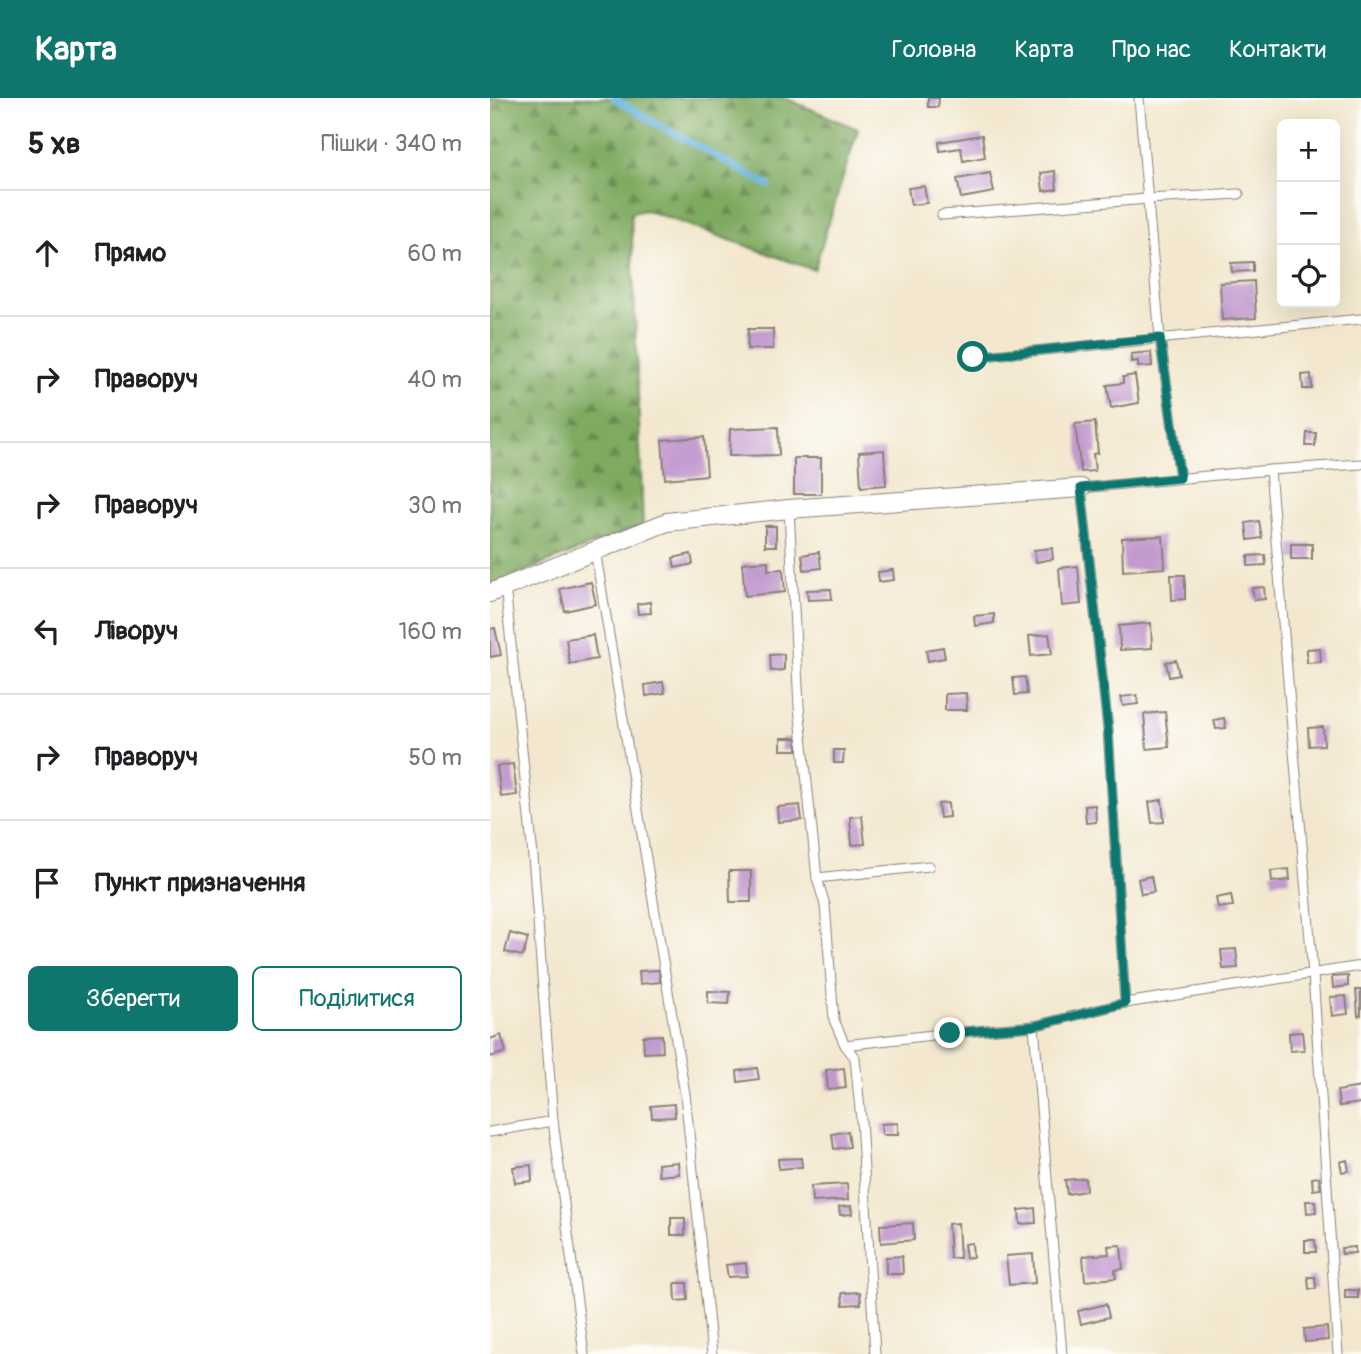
<!DOCTYPE html>
<html lang="uk">
<meta charset="utf-8">
<style>
:root{--surface:#fff;--page:#f6f6f6;--text:#202124;--muted:#757577;--line:#e0e0e0;--accent:#0f766e}
body{margin:0;font-family:Pangolin,sans-serif;background:var(--page);color:var(--text)}
.controls{position:absolute;right:21px;top:21px;display:grid;overflow:hidden;border-radius:10px;box-shadow:0 7px 28px #0002}
.controls button{width:63px;height:63px;display:grid;place-items:center;padding:0;border:0;border-bottom:2px solid var(--line);background:var(--surface);color:var(--text);font:35px sans-serif}
.stop{position:absolute;width:21px;height:21px;margin:-16px;border:5px solid #0f766e;border-radius:50%;background:#fff}
.stop.end{background:#0f766e;border-color:#fff;box-shadow:0 2px 7px #0008}
.list{margin:0;padding:0;list-style:none}
h2{display:flex;justify-content:space-between;align-items:center;height:91px;margin:0;padding:0 28px;font-size:30px}
h2 small{font-size:23px;font-weight:400;color:var(--muted)}
.list li{display:grid;grid-template-columns:46px 1fr auto;gap:21px;align-items:center;box-sizing:border-box;height:126px;padding:0 28px;border-top:2px solid var(--line)}
.list b{display:block;font-size:26px;white-space:nowrap}
.list em{font-size:23px;font-style:normal;color:var(--muted)}
.actions{display:flex;gap:14px;padding:21px 28px}
.actions a{flex:1;padding:16px 0;border:2px solid var(--accent);border-radius:10px;text-align:center;font-size:24px;color:var(--accent)}
.actions .main{background:var(--accent);color:#fff}
.icon{flex:none;width:38px;height:38px;fill:none;stroke:currentColor;stroke-width:2;stroke-linecap:round;stroke-linejoin:round}
.map{position:relative;flex:none;width:871px;height:1256px;overflow:hidden}
header{display:flex;align-items:center;gap:42px;box-sizing:border-box;height:98px;padding:0 35px;background:var(--accent);color:#fff}
header strong{font-size:33px}
nav{display:flex;gap:38px;margin-inline-start:auto;font-size:24px}
main{display:flex}
aside{flex:1;background:var(--surface)}
.map>svg:first-child{display:block}
</style>
<header>
<strong>Карта</strong>
<nav><a>Головна</a><a>Карта</a><a>Про нас</a><a>Контакти</a></nav>
</header>
<main>
<aside>
<h2>5 хв<small>Пішки · 340 m</small></h2>
<ul class="list">
<li><svg class="icon" aria-label="ahead" viewBox="0 0 24 24"><path d="M12 20V5M6 11l6-6 6 6"/></svg><div><b>Прямо</b></div><em>60 m</em></li>
<li><svg class="icon" aria-label="right" viewBox="0 0 24 24"><path d="M7 20v-9h11M14 6l5 5-5 5"/></svg><div><b>Праворуч</b></div><em>40 m</em></li>
<li><svg class="icon" aria-label="right" viewBox="0 0 24 24"><path d="M7 20v-9h11M14 6l5 5-5 5"/></svg><div><b>Праворуч</b></div><em>30 m</em></li>
<li><svg class="icon" aria-label="left" viewBox="0 0 24 24"><path d="M17 20v-9H6M10 6l-5 5 5 5"/></svg><div><b>Ліворуч</b></div><em>160 m</em></li>
<li><svg class="icon" aria-label="right" viewBox="0 0 24 24"><path d="M7 20v-9h11M14 6l5 5-5 5"/></svg><div><b>Праворуч</b></div><em>50 m</em></li>
<li><svg class="icon" aria-label="arrive" viewBox="0 0 24 24"><path d="M6 21V4h12l-3 4 3 4H6"/></svg><div><b>Пункт призначення</b></div></li>
</ul>
<div class="actions"><a class="main">Зберегти</a><a>Поділитися</a></div>
</aside>
<div class="map">
<svg width="871" height="1256" viewBox="0 0 871 1256">
<defs>
<pattern id="forest-firs" width="22" height="20" patternUnits="userSpaceOnUse" patternTransform="scale(1.75)"><rect width="22" height="20" fill="#7faa61"/><path d="M5 1l3.5 6h-7zM16 11l3.5 6h-7z" fill="#678a4f"/></pattern>
</defs>
<rect width="100%" height="100%" fill="#fdfcf7"/>
<filter id="ink" filterUnits="userSpaceOnUse"><feTurbulence type="fractalNoise" baseFrequency=".0143" numOctaves="2"/><feDisplacementMap in="SourceGraphic" scale="14" xChannelSelector="R" yChannelSelector="G"/><feConvolveMatrix kernelMatrix="1 2 1 2 8 2 1 2 1" color-interpolation-filters="sRGB"/></filter>
<filter id="wash" filterUnits="userSpaceOnUse"><feTurbulence type="fractalNoise" baseFrequency=".00686" numOctaves="4" result="noise"/><feDisplacementMap in="SourceGraphic" scale="28" xChannelSelector="R" yChannelSelector="G"/><feGaussianBlur stdDeviation="1.57" result="paint"/><feColorMatrix in="noise" values="0 0 0 0 0 0 0 0 0 0 0 0 0 0 0 0 0 1.4 0 .05"/><feComposite in="paint" operator="in"/></filter>
<g filter="url(#wash)">
<rect width="100%" height="100%" fill="#f3e8cf"/>
<!-- forest -->
<polygon fill="url(#forest-firs)" stroke="#4e633e" stroke-width="2" points="0,0 295,0 368,31 324,172 156,112 141,115 153,427 0,487"/>
<g fill="none" stroke-linecap="round" stroke-linejoin="round">
<!-- stream -->
<polyline stroke="#67b3e0" stroke-width="7" points="124,0 158,21 278,87"/>
</g>
<g id="blocks">
<!-- building -->
<g fill="#c39acf">
<polygon points="438,0 449,0 448,9 438,9"/>
<polygon points="492,37 495,59 473,63 471,50 450,53 449,44"/>
<polygon points="565,73 567,91 553,93 551,75"/>
<polygon points="500,75 504,94 471,100 467,81"/>
<polygon points="434,88 437,105 421,107 418,90"/>
<polygon points="763,164 763,173 742,174 741,165"/>
<polygon points="764,183 766,220 732,222 730,185"/>
<polygon points="258,231 283,231 283,251 257,251"/>
<polygon points="661,254 662,268 648,269 648,263 641,264 641,256"/>
<polygon points="821,276 822,291 813,291 812,277"/>
<polygon points="645,277 649,305 621,310 617,287 633,285 633,279"/>
<polygon points="605,324 608,355 603,356 605,373 591,374 585,326"/>
<polygon points="288,329 289,357 239,358 240,331"/>
<polygon points="817,335 826,335 825,348 816,348"/>
<polygon points="214,339 217,377 175,381 172,342"/>
<polygon points="394,352 396,387 371,389 369,354"/>
<rect x="304" y="360" width="27" height="36"/>
<polygon points="769,423 772,440 758,442 756,425"/>
<rect x="275" y="428" width="11" height="20"/>
<polygon points="673,438 675,470 633,473 632,440"/>
<rect x="801" y="446" width="21" height="15"/>
<polygon points="562,450 563,461 546,464 544,452"/>
<polygon points="329,454 331,470 314,472 312,457"/>
<polygon points="201,456 203,466 185,470 183,460"/>
<polygon points="775,457 776,467 758,468 758,458"/>
<polygon points="278,463 278,472 293,471 295,494 255,498 252,465"/>
<polygon points="588,468 591,506 572,508 569,470"/>
<polygon points="403,472 404,482 389,484 388,474"/>
<polygon points="681,477 695,477 695,501 682,502"/>
<polygon points="101,484 106,506 75,513 70,491"/>
<polygon points="774,489 775,501 764,502 762,490"/>
<polygon points="341,491 342,501 318,502 317,492"/>
<polygon points="160,504 161,515 148,516 147,506"/>
<polygon points="504,516 504,525 485,528 484,518"/>
<polygon points="661,525 662,550 630,552 629,528"/>
<polygon points="5,530 11,557 0,559 0,531"/>
<polygon points="559,536 562,556 541,558 539,538"/>
<polygon points="103,537 107,561 80,566 76,541"/>
<polygon points="453,549 455,560 438,563 436,552"/>
<polygon points="830,550 831,564 817,565 817,551"/>
<polygon points="294,556 294,572 281,573 280,557"/>
<polygon points="686,562 689,577 679,579 676,564"/>
<polygon points="535,579 537,596 525,597 523,580"/>
<polygon points="173,584 175,595 156,598 155,587"/>
<polygon points="476,595 477,612 455,612 455,596"/>
<polygon points="647,597 648,606 633,608 631,599"/>
<polygon points="675,614 679,649 657,651 654,616"/>
<polygon points="734,620 736,630 726,631 724,622"/>
<polygon points="833,629 834,647 819,648 818,630"/>
<rect x="291" y="640" width="16" height="12"/>
<polygon points="344,652 354,652 353,665 344,665"/>
<polygon points="23,666 27,697 11,699 7,668"/>
<polygon points="672,702 674,724 662,725 659,704"/>
<polygon points="458,705 459,719 450,720 448,706"/>
<polygon points="310,707 312,722 288,724 287,709"/>
<polygon points="605,707 606,724 596,725 595,708"/>
<polygon points="372,718 375,746 362,747 360,719"/>
<polygon points="799,771 800,782 782,784 781,773"/>
<polygon points="239,773 261,773 261,804 240,804"/>
<polygon points="661,778 664,794 651,796 648,781"/>
<polygon points="741,797 743,808 728,810 726,800"/>
<polygon points="20,835 38,840 33,858 15,854"/>
<polygon points="746,851 748,870 733,871 731,852"/>
<polygon points="169,872 170,884 150,886 149,873"/>
<polygon points="858,878 858,888 843,890 842,879"/>
<polygon points="866,892 871,892 871,917 868,918"/>
<polygon points="218,893 240,894 239,906 218,905"/>
<polygon points="856,898 858,916 842,918 840,899"/>
<polygon points="812,934 814,952 800,953 799,935"/>
<polygon points="11,937 16,954 0,959 0,941"/>
<polygon points="172,937 173,954 154,955 153,938"/>
<polygon points="267,970 269,981 248,984 247,973"/>
<polygon points="354,970 356,990 338,992 336,972"/>
<polygon points="871,989 871,1005 849,1008 847,993"/>
<polygon points="184,1006 185,1019 162,1020 161,1008"/>
<polygon points="408,1025 408,1037 392,1037 391,1026"/>
<polygon points="358,1033 360,1049 344,1051 342,1036"/>
<polygon points="311,1060 312,1069 289,1071 288,1061"/>
<polygon points="857,1062 859,1073 852,1074 850,1064"/>
<polygon points="188,1064 189,1076 169,1078 168,1066"/>
<polygon points="41,1067 42,1083 25,1085 23,1069"/>
<polygon points="829,1079 831,1091 823,1092 822,1080"/>
<polygon points="595,1080 596,1093 577,1096 575,1082"/>
<polygon points="357,1086 358,1102 322,1104 321,1088"/>
<polygon points="816,1103 825,1103 826,1114 817,1115"/>
<polygon points="361,1108 362,1116 350,1117 349,1109"/>
<polygon points="545,1110 546,1125 530,1126 529,1112"/>
<rect x="181" y="1120" width="14" height="17"/>
<polygon points="423,1125 424,1142 391,1145 390,1127"/>
<polygon points="468,1125 470,1160 460,1160 458,1126"/>
<polygon points="815,1142 825,1142 826,1154 815,1154"/>
<polygon points="482,1145 483,1159 476,1160 474,1146"/>
<polygon points="631,1147 633,1171 625,1172 626,1180 595,1183 593,1158 619,1156 618,1148"/>
<polygon points="865,1149 865,1155 852,1156 851,1150"/>
<polygon points="543,1156 545,1185 519,1187 516,1158"/>
<polygon points="412,1158 413,1176 396,1176 396,1159"/>
<polygon points="256,1165 257,1178 238,1179 236,1167"/>
<polygon points="818,1179 825,1179 826,1191 819,1191"/>
<polygon points="185,1185 197,1185 198,1202 186,1203"/>
<rect x="855" y="1192" width="13" height="8"/>
<polygon points="370,1194 371,1206 353,1207 352,1195"/>
<polygon points="616,1206 619,1219 591,1226 588,1213"/>
<polygon points="837,1229 838,1242 815,1244 814,1231"/>
</g>
</g>
</g>
<g filter="url(#ink)">
<use href="#blocks" fill-opacity="0" stroke="#888276" stroke-width="2"/>
<g fill="none" stroke-linecap="round" stroke-linejoin="round">
<!-- lane casing -->
<g stroke="#888276" stroke-width="11">
<g id="lane">
<polyline points="649,0 670,240 690,380"/>
<polyline points="452,117 658,101 749,96"/>
<polyline points="483,259 871,221"/>
<polyline points="780,372 823,876 848,1256"/>
<polyline points="299,411 309,609 327,780 335,807 344,922 355,947 365,960 371,1022 385,1256"/>
<polyline points="105,452 195,996 222,1256"/>
<polyline points="15,488 43,758 63,1023 94,1256"/>
<polyline points="327,780 439,768"/>
<polyline points="635,905 618,631 591,390 780,372 871,366"/>
<polyline points="544,928 572,1256"/>
<polyline points="355,947 460,935 544,928 635,905 871,868"/>
<polyline points="0,1034 63,1023"/>
</g>
</g>
<!-- street casing -->
<g stroke="#888276" stroke-width="20">
<polyline id="street" points="0,495 177,424 299,411 591,390"/>
</g>
<!-- lane -->
<use href="#lane" stroke="#fff" stroke-width="9"/>
<!-- street -->
<use href="#street" stroke="#fff" stroke-width="18"/>
</g>
</g>
<g fill="none" stroke-linecap="round" stroke-linejoin="round" filter="url(#ink)">
<!-- route -->
<polyline stroke="#0f766e" stroke-width="9" points="460,935 544,928 635,905 618,631 591,390 690,380 670,240 483,259"/>
</g>
</svg>
<div class="controls">
<button>+</button>
<button>−</button>
<button><svg class="icon" aria-label="locate" viewBox="0 0 24 24"><circle cx="12" cy="12" r="6"/><path d="M12 2v4M12 18v4M2 12h4M18 12h4"/></svg></button>
</div>
<div class="stop" style="left:483px;top:259px"></div>
<div class="stop end" style="left:460px;top:935px"></div>
</div>
</main>
